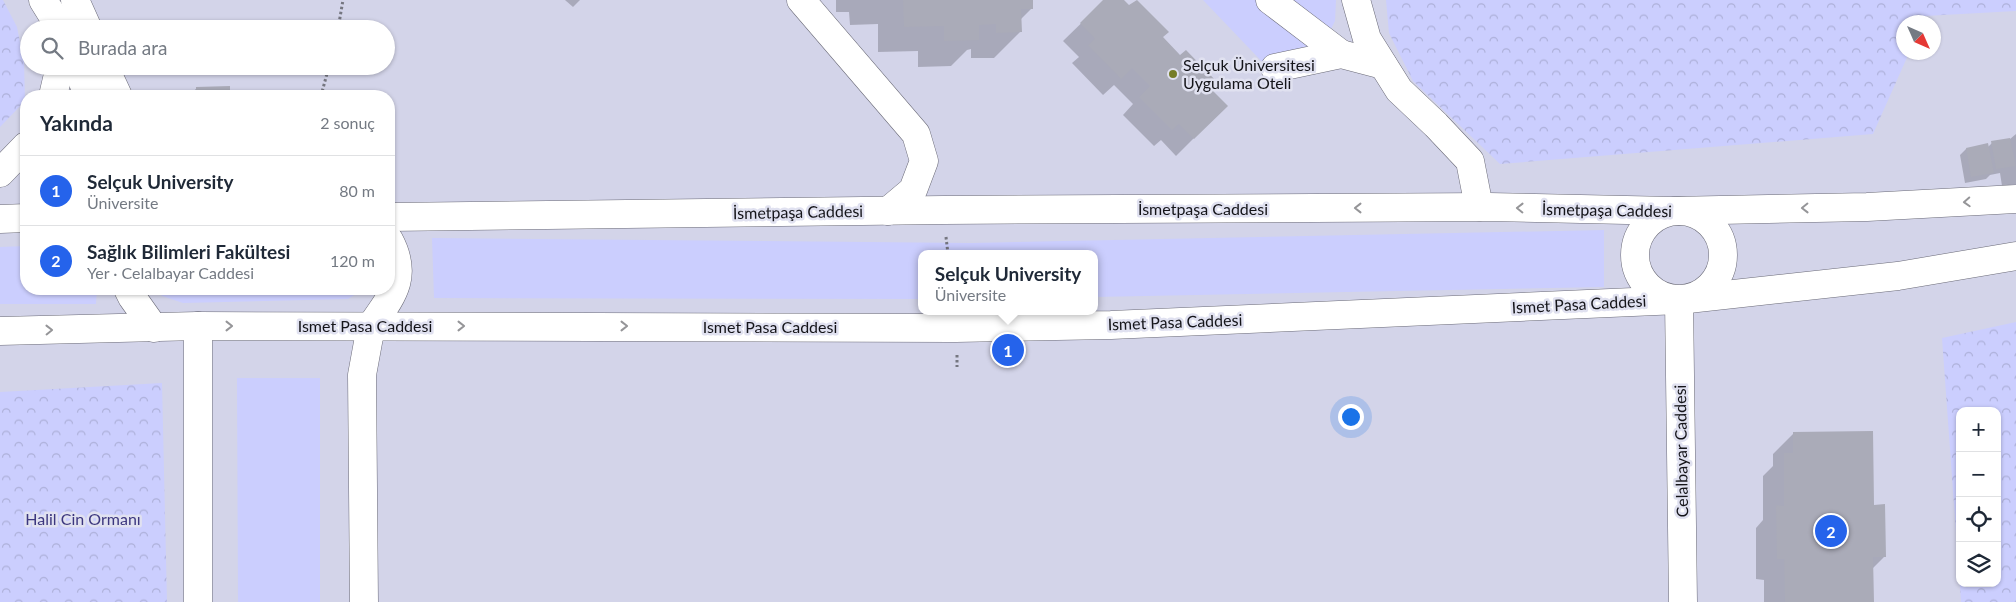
<!DOCTYPE html>
<html lang="tr">
<meta charset="utf-8">
<style>
:root{--surface:#fff;--page:#f2f2f3;--text:#1f2937;--muted:#747a83;--line:#e0e1e3;--accent:#2563eb}
body{margin:0;font-family:Lato,sans-serif;background:var(--page);color:var(--text)}
.controls{position:absolute;right:15px;bottom:15px;display:grid;overflow:hidden;border-radius:10px;box-shadow:0 1px 4px #0004}
.controls button{width:45px;height:45px;display:grid;place-items:center;padding:0;border:0;border-bottom:1px solid var(--line);background:var(--surface);color:var(--text);font:25px sans-serif}
.compass{position:absolute;left:1896px;top:15px;width:45px;height:45px;border-radius:50%;background:var(--surface);box-shadow:0 1px 4px #0004;rotate:135deg}
.you{position:absolute;left:1350px;top:416px;width:18px;height:18px;margin:-12px;border:4px solid #fff;border-radius:50%;background:#1a73e8;box-shadow:0 0 0 8px #1a73e833}
.badge{display:grid;place-items:center;width:32px;height:32px;border-radius:50%;background:var(--accent);color:#fff;font-size:16px;font-weight:700}
.pin{position:absolute;translate:-50% -50%;border:2px solid #fff;box-shadow:0 1px 5px #0006}
.popup{position:absolute;left:918px;top:250px;width:180px;height:65px;box-sizing:border-box;display:grid;place-content:center;border-radius:10px;background:var(--surface);filter:drop-shadow(0 1px 4px #0005);font-size:16px;white-space:nowrap;color:var(--muted)}
.popup b{font-size:19px;color:var(--text)}
.popup::after{content:'';position:absolute;left:50%;top:100%;margin-left:-10px;border:10px solid transparent;border-top-color:var(--surface)}
.list{margin:0;padding:0;list-style:none}
h2{display:flex;justify-content:space-between;align-items:center;height:65px;margin:0;padding:0 20px;font-size:21px}
h2 small{font-size:16px;font-weight:400;color:var(--muted)}
.list li{display:grid;grid-template-columns:32px 1fr auto;gap:15px;align-items:center;box-sizing:border-box;height:70px;padding:0 20px;border-top:1px solid var(--line)}
.list b{display:block;font-size:19px;white-space:nowrap}
.list p{margin:0;font-size:16px;white-space:nowrap;color:var(--muted)}
.list em{font-size:16px;font-style:normal;color:var(--muted)}
.icon{flex:none;width:28px;height:28px;fill:none;stroke:currentColor;stroke-width:2;stroke-linecap:round;stroke-linejoin:round}
.map{position:relative;flex:none;width:2016px;height:602px;overflow:hidden}
.search{position:absolute;background:var(--surface);box-shadow:0 1px 4px #0004;left:20px;top:20px;width:375px;height:55px;display:flex;align-items:center;gap:12px;box-sizing:border-box;padding:0 18px;border-radius:28px;color:var(--muted);font-size:19px}
.panel{position:absolute;background:var(--surface);box-shadow:0 1px 4px #0004;left:20px;top:90px;width:375px;height:205px;border-radius:20px}
.map>svg:first-child{display:block}
</style>
<div class="map">
<svg width="2016" height="602" viewBox="0 0 2016 602">
<defs>
<pattern id="forest-crowns" width="20" height="18" patternUnits="userSpaceOnUse" patternTransform="scale(1.25)"><rect width="20" height="18" fill="#cbcefe"/><path d="M2 6a3 3 0 1 1 6 0M12 15a3 3 0 1 1 6 0" fill="none" stroke="#adb0d9"/></pattern>
</defs>
<rect width="100%" height="100%" fill="#e0e1f0"/>
<!-- built -->
<path fill="#d3d4e9" fill-rule="evenodd" d="M0 0H2016V602H0ZM1904 22H1934V52H1904ZM29 29H386V66H29ZM26 96H389V289H26ZM922 254H1094V311H922ZM1960 411H1997V583H1960Z"/>
<!-- grass -->
<g fill="#cbcefe">
<polygon points="1203,0 1336,0 1335,21 1326,39 1269,69"/>
<polygon points="1604,230 1604,287 1094,297 1094,254 922,254 922,299 434,298 432,238 971,243"/>
<polygon points="26,246 26,289 97,289 96,304 0,304 0,247"/>
<polygon points="157,289 364,289 348,299 183,303 162,296"/>
<polygon points="237,378 320,378 320,602 238,602"/>
</g>
<!-- forest -->
<g fill="url(#forest-crowns)" fill-rule="evenodd">
<polygon points="0,0 3,0 17,27 24,62 25,101 0,127"/>
<polygon points="1386,0 2016,0 2016,11 1925,16 1922,22 1904,22 1904,52 1909,53 1873,134 1500,164 1413,81 1389,33"/>
<path d="M2016 322V602H1961L1942 338ZM1960 411H1997V583H1960Z"/>
<polygon points="162,383 167,602 0,602 0,392"/>
</g>
<!-- shadow -->
<g fill="#0003">
<polygon points="565,0 580,0 573,7"/>
<polygon points="836,0 1032,0 1032,8 1020,20 1021,31 994,58 971,58 971,49 967,50 951,66 918,67 918,51 878,52 878,24 850,25 849,12 836,12"/>
<polygon points="1105,0 1122,0 1129,7 1136,1 1167,32 1161,37 1226,106 1176,156 1161,140 1154,146 1123,115 1133,104 1114,85 1103,95 1072,63 1079,57 1063,41"/>
<polygon points="229,87 229,96 188,96 197,88"/>
<polygon points="2016,134 2016,184 2002,186 2000,173 1990,175 1986,179 1965,183 1960,155 1966,149 1988,147 1992,143 2010,139"/>
<polygon points="1794,433 1872,506 1884,557 1872,569 1873,602 1764,602 1764,580 1756,579 1756,528 1763,520 1763,476 1773,466 1773,454"/>
</g>
<!-- building -->
<g fill="#aaabb8">
<polygon points="903,0 1033,0 1033,9 1021,9 1022,32 996,33 996,24 979,25 979,40 944,41 944,26 904,27"/>
<polygon points="1103,0 1124,0 1129,5 1137,0 1169,32 1163,37 1180,55 1186,50 1219,84 1212,90 1228,106 1194,139 1179,124 1172,130 1139,97 1150,86 1132,68 1121,79 1088,45 1095,39 1080,23"/>
<polygon points="230,86 230,96 196,96 196,87"/>
<polygon points="2010,138 2016,166 1996,169 1991,141"/>
<polygon points="1988,143 1994,173 1971,177 1966,148"/>
<polygon points="1873,431 1874,505 1885,504 1886,557 1873,557 1874,602 1785,602 1784,559 1777,559 1776,505 1784,506 1784,453 1793,453 1793,432"/>
</g>
<g fill="none" stroke-linecap="round" stroke-linejoin="round">
<!-- minor casing -->
<g stroke="#6a6a77" stroke-width="29">
<g id="minor">
<polyline points="801,0 916,134 924,161 913,190 888,211"/>
<polyline points="1270,0 1341,54"/>
<polyline points="1356,0 1367,39 1399,90 1436,125 1470,161 1479,207"/>
<polyline points="1275,68 1341,54 1383,65"/>
<polyline points="364,602 362,375 371,326"/>
</g>
</g>
<!-- tertiary casing -->
<g stroke="#6a6a77" stroke-width="29">
<g id="tertiary">
<polyline points="43,0 61,29"/>
<polyline points="75,0 88,29"/>
<polyline points="77,66 88,96"/>
<polyline points="104,66 118,96"/>
<polyline points="53,96 60,66"/>
<polyline points="0,173 26,146"/>
<polyline points="1679,300 1683,602"/>
<polyline points="198,326 198,602"/>
</g>
</g>
<!-- secondary casing -->
<g stroke="#6a6a77" stroke-width="29">
<g id="secondary">
<circle cx="1679" cy="255" r="44"/>
<polyline points="389,217 943,210 1489,207 1672,211 1867,207 2016,199"/>
<polyline points="0,219 26,218"/>
<polyline points="128,289 132,297 154,328"/>
<path d="M371 326C392 296 409 277 389 240"/>
<polyline points="0,331 198,326 956,328 1111,325 1679,300 1898,276 2016,256"/>
</g>
</g>
<!-- path -->
<g stroke="#757680" stroke-width="3" stroke-dasharray="2.5 2.5" stroke-linecap="butt">
<polyline points="338,29 343,0"/>
<polyline points="321,96 329,66"/>
<polyline points="946,237 948,254"/>
<polyline points="957,355 957,367"/>
</g>
<!-- minor -->
<use href="#minor" stroke="#fff" stroke-width="28"/>
<!-- tertiary -->
<use href="#tertiary" stroke="#fff" stroke-width="28"/>
<!-- secondary -->
<use href="#secondary" stroke="#fff" stroke-width="28"/>
</g>
<!-- one-way arrows -->
<defs><path id="oneway-chevron" d="M-2-3.5L2.5 0L-2 3.5" fill="none" stroke-width="1.6" stroke-linecap="round" stroke-linejoin="round" transform="scale(1.25)"/></defs>
<g stroke="#959598">
<use href="#oneway-chevron" transform="translate(1967 202) rotate(177)"/>
<use href="#oneway-chevron" transform="translate(1358 208) rotate(180)"/>
<use href="#oneway-chevron" transform="translate(1520 208) rotate(-179)"/>
<use href="#oneway-chevron" transform="translate(1805 208) rotate(179)"/>
<use href="#oneway-chevron" transform="translate(229 326)"/>
<use href="#oneway-chevron" transform="translate(461 326)"/>
<use href="#oneway-chevron" transform="translate(624 326)"/>
<use href="#oneway-chevron" transform="translate(49 330) rotate(-1)"/>
</g>
<!-- markers -->
<circle fill="#767d27" stroke="#e0e1f0" stroke-width="2" cx="1173" cy="74" r="5"/>
<g text-anchor="middle" stroke-width="5" stroke-linejoin="round" paint-order="stroke">
<!-- poi labels -->
<g font-size="16" fill="#141419" stroke="#e0e1f0" text-anchor="start">
<text x="1183" y="71">Selçuk Üniversitesi<tspan x="1183" dy="18">Uygulama Oteli</tspan></text>
</g>
<!-- street labels -->
<g font-size="16" fill="#141419" stroke="#e0e1f0">
<text x="1203" y="215">İsmetpaşa Caddesi</text>
<text transform="translate(1607 210) rotate(1)" y="6">İsmetpaşa Caddesi</text>
<text transform="translate(798 212) rotate(-1)" y="6">İsmetpaşa Caddesi</text>
<text transform="translate(1579 304) rotate(-3)" y="6">Ismet Pasa Caddesi</text>
<text transform="translate(1175 322) rotate(-2)" y="6">Ismet Pasa Caddesi</text>
<text x="365" y="332">Ismet Pasa Caddesi</text>
<text x="770" y="333">Ismet Pasa Caddesi</text>
<text transform="translate(1681 451) rotate(-91)" y="6">Celalbayar Caddesi</text>
</g>
<!-- park labels -->
<g font-size="16" fill="#3c377f" stroke="#e0e1f0">
<text x="83" y="525">Halil Cin Ormanı</text>
</g>
</g>
</svg>
<div class="controls">
<button>+</button>
<button>−</button>
<button><svg class="icon" aria-label="locate" viewBox="0 0 24 24"><circle cx="12" cy="12" r="6"/><path d="M12 2v4M12 18v4M2 12h4M18 12h4"/></svg></button>
<button><svg class="icon" aria-label="layers" viewBox="0 0 24 24"><path d="M12 4l9 5-9 5-9-5zM3 14l9 5 9-5"/></svg></button>
</div>
<svg class="compass" viewBox="-18 -18 36 36"><path d="M0-13l5 13h-10z" fill="#e53935"/><path d="M0 13l5-13h-10z" fill="#747a83"/></svg>
<div class="you"></div>
<div class="pin badge" style="left:1008px;top:350px">1</div>
<div class="popup"><b>Selçuk University</b>Üniversite</div>
<div class="pin badge" style="left:1831px;top:531px">2</div>
<div class="search"><svg class="icon" aria-label="search" viewBox="0 0 24 24"><circle cx="10" cy="10" r="6"/><path d="M15 15l6 6"/></svg>Burada ara</div>
<section class="panel">
<h2>Yakında<small>2 sonuç</small></h2>
<ul class="list">
<li><span class="badge">1</span><div><b>Selçuk University</b><p>Üniversite</p></div><em>80 m</em></li>
<li><span class="badge">2</span><div><b>Sağlık Bilimleri Fakültesi</b><p>Yer · Celalbayar Caddesi</p></div><em>120 m</em></li>
</ul>
</section>
</div>
